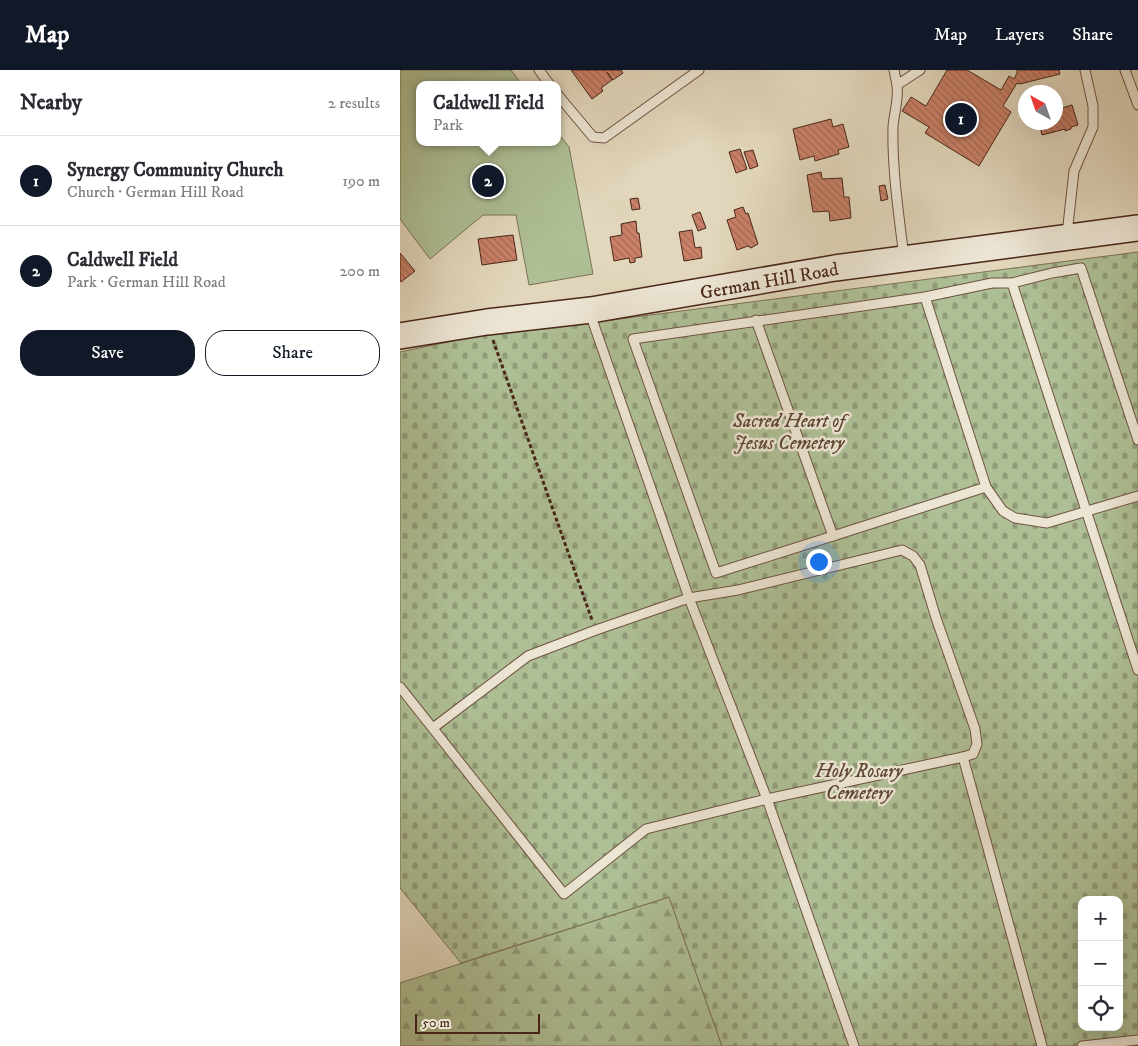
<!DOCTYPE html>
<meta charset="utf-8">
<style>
:root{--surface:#fff;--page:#f2f2f3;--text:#2b2b33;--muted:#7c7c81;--line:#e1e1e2;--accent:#111827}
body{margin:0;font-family:"IM FELL DW Pica",serif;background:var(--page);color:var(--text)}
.controls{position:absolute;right:15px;bottom:15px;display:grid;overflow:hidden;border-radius:10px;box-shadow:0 5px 20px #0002}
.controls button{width:45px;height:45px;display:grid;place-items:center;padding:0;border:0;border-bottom:1px solid var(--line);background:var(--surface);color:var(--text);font:25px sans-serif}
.compass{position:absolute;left:618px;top:15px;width:45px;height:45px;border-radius:50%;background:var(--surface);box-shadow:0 5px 20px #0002;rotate:320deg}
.scale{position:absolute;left:15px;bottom:12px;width:125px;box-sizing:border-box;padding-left:5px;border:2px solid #492618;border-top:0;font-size:14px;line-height:18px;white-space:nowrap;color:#492618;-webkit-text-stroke:4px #ece5d4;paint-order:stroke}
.you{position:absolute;left:418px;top:491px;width:18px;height:18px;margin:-12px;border:4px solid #fff;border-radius:50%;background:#1a73e8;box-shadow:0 0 0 8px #1a73e833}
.badge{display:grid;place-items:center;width:32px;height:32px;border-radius:50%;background:var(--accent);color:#fff;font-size:16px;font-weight:700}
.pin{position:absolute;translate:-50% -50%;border:2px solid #fff;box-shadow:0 1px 5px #0006}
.popup{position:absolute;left:16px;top:11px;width:145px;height:65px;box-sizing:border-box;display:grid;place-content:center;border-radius:10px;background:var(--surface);filter:drop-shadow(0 1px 4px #0005);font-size:16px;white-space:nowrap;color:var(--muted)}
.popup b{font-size:19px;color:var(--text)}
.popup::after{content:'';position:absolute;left:50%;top:100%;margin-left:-10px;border:10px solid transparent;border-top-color:var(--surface)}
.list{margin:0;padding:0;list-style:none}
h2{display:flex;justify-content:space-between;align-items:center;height:65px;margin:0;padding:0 20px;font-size:21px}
h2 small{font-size:16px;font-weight:400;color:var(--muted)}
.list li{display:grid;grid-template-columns:32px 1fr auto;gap:15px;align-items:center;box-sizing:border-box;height:90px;padding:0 20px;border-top:1px solid var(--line)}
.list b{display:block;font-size:19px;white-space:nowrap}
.list p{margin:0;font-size:16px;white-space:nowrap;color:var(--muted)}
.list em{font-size:16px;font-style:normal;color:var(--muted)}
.actions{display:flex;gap:10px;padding:15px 20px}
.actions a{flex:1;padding:11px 0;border:1px solid var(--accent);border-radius:20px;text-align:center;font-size:18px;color:var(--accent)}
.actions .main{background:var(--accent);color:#fff}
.icon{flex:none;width:28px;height:28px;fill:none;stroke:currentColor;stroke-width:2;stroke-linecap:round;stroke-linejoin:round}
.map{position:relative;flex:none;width:738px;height:976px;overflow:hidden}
header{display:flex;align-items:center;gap:30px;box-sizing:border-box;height:70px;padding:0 25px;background:var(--accent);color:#fff}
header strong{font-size:24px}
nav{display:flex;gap:28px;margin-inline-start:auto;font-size:18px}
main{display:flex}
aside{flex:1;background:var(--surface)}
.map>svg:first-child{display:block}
</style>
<header>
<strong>Map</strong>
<nav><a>Map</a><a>Layers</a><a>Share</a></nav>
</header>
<main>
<aside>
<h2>Nearby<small>2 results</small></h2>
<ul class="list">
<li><span class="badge">1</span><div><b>Synergy Community Church</b><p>Church · German Hill Road</p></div><em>190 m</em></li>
<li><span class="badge">2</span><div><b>Caldwell Field</b><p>Park · German Hill Road</p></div><em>200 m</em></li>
</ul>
<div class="actions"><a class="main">Save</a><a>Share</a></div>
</aside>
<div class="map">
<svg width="738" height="976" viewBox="0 0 738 976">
<defs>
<pattern id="forest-firs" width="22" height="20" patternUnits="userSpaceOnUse" patternTransform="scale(1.25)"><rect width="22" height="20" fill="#aebf95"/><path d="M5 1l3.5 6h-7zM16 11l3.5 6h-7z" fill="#909b79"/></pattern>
<pattern id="cemetery-stones" width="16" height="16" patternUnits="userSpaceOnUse" patternTransform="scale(1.25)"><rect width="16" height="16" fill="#aebf95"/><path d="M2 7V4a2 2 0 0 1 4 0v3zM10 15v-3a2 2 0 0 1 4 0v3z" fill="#909b79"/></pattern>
<pattern id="building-back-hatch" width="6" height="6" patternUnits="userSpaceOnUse" patternTransform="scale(1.25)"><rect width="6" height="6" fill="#ca8168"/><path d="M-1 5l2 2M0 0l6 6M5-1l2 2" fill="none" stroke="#a66955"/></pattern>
</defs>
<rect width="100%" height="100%" fill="#e2d7bd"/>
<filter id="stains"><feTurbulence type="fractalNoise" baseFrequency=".004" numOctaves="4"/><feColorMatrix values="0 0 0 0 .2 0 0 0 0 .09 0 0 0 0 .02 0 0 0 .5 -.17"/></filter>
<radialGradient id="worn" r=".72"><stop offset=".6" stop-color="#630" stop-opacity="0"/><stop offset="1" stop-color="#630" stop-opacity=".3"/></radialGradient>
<!-- green -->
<polygon fill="#aebf95" stroke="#7c7256" points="0,0 111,0 122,15 19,15 19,72 157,72 157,62 169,77 193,204 129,215 116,145 83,145 30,189 0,149"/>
<!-- forest -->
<polygon fill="url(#forest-firs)" stroke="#7c7256" points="269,827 322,976 0,976 0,913"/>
<!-- cemetery -->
<path fill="url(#cemetery-stones)" stroke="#7c7256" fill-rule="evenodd" d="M738 182V976H322L269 827 61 893 0 818V282L91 263 204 251ZM682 830H719V957H682Z"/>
<!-- building -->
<g fill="url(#building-back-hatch)" stroke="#492618">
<polygon points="171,0 221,0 223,3 213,10 207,2 212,10 201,18 203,21 192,29"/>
<polygon points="547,0 567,0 601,20 609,6 614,9 617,3 617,0 659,0 660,4 620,14 617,13 603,36 611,42 579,96 525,63 529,57 502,41 511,27 526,36"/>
<polygon points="672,35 678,55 671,57 671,59 665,61 665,59 642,65 639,52 656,52 656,40"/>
<polygon points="431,49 433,57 443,54 449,77 438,80 439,84 415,91 414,86 400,90 393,59"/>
<polygon points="340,79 347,99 336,103 329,82"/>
<polygon points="353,80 358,96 350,99 344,82"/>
<polygon points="421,102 422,109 442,108 444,127 449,127 451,148 430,151 429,141 413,142 407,105"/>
<polygon points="485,115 488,129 481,131 479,116"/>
<polygon points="238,128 240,139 232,140 230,129"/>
<polygon points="343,137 346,144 348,143 358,174 351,178 348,176 337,180 327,150 336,147 334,140"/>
<polygon points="300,142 306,158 298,161 292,145"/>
<polygon points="236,151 237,163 239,163 242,187 235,188 235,192 230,193 229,188 214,191 210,167 222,165 221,154"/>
<polygon points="292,160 295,178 301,177 302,188 284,191 279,162"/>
<polygon points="113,165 117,190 82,195 78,169"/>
<polygon points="0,183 15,201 1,212 0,210"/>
</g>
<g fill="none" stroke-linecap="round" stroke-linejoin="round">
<!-- lane casing -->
<g stroke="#6f5241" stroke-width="11">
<g id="lane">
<polyline points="139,0 150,15"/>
<polyline points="494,0 497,15 520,0"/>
<polyline points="725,0 738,35"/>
<path d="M497 15C499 29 494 43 493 57 492 101 499 145 504 188"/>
<polyline points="157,24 193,67 204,68 299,0"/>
<polyline points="667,164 674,101 693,57 693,36 685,0"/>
<polyline points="612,213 738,600"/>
<polyline points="525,227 586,417 603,441 615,448 647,453 738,426"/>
<polyline points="191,241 193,252 289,528 367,729 454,976"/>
<polyline points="356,250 433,466 586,417"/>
<polyline points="433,466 316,503 233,269 525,227 592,213 612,213 652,203 681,198 738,370"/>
<polyline points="0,617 164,824 246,759 367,729 563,687 573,684 577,674 575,659 536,548 520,495 513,486 502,480 338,520 289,528 196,560 128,586 33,658"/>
<polyline points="563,687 642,976"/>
<polyline points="682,976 738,970"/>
</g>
</g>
<!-- secondary casing -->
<g stroke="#492618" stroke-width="28">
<polyline id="secondary" points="0,266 87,252 191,240 435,198 738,158"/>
</g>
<!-- path -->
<polyline stroke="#492618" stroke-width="3" stroke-dasharray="4 2.5" stroke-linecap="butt" points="93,270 192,550"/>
<!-- lane -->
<use href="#lane" stroke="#ece5d4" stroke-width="9"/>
<!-- secondary -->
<use href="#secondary" stroke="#ece5d4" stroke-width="25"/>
</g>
<g text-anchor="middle" stroke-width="5" stroke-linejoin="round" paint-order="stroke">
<!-- street labels -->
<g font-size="19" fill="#492618" stroke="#ece5d4">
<text transform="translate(369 210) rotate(-10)" y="7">German Hill Road</text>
</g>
<!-- park labels -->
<g font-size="19" font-style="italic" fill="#5d4531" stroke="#ece5d4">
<text x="389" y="357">Sacred Heart of<tspan x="389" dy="22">Jesus Cemetery</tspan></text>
<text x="459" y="707">Holy Rosary<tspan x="459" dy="22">Cemetery</tspan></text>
</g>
</g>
<rect width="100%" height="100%" filter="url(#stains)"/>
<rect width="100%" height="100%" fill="url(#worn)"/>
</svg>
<div class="controls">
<button>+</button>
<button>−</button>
<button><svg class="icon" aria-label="locate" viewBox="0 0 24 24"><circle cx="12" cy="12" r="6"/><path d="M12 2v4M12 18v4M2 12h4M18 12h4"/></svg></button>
</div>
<svg class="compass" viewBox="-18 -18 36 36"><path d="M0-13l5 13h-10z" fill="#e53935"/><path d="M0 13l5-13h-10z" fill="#7c7c81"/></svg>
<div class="scale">50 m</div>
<div class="you"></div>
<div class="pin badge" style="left:561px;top:49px">1</div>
<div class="pin badge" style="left:88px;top:111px">2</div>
<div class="popup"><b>Caldwell Field</b>Park</div>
</div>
</main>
